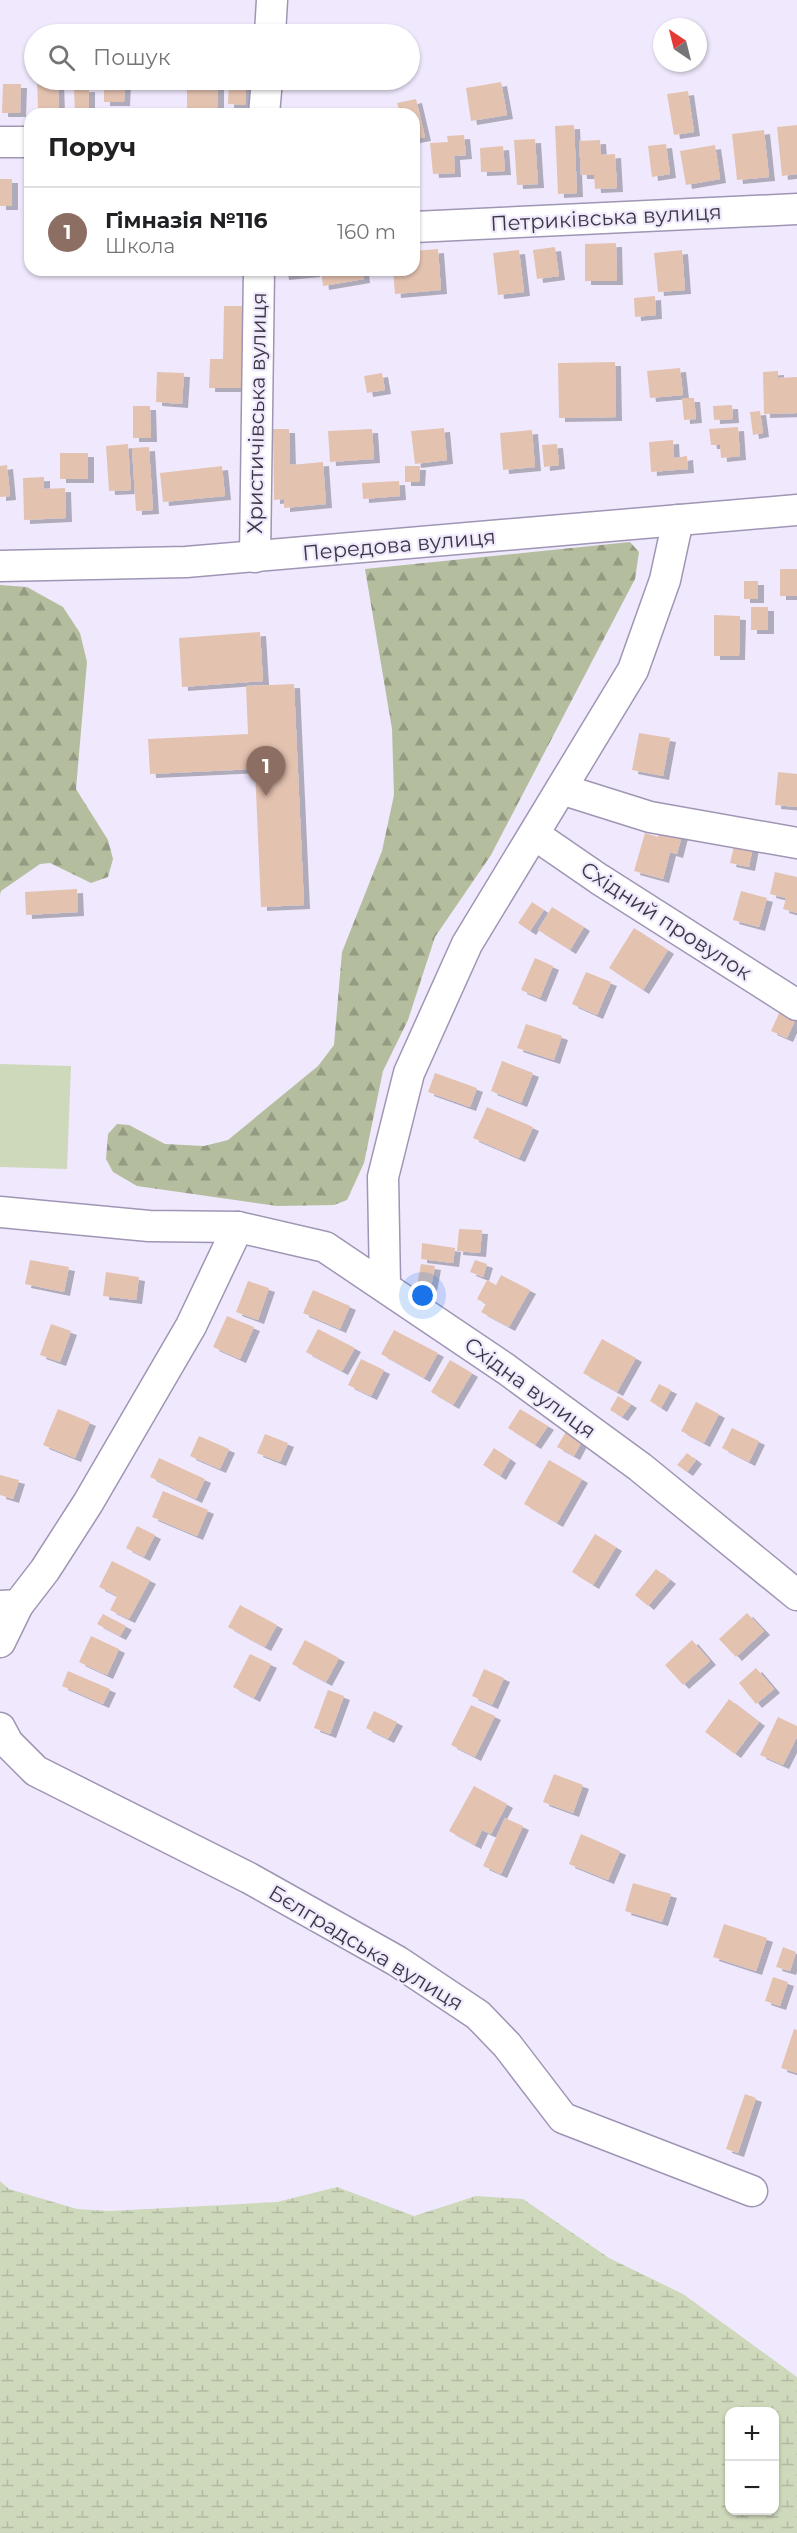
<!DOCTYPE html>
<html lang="uk">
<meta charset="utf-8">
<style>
:root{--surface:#fff;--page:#f2f2f2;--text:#202124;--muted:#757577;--line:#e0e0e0;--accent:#236e73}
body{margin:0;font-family:Montserrat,sans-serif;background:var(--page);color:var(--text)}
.controls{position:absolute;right:18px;bottom:18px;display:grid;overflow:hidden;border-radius:12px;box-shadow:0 2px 4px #0004}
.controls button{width:54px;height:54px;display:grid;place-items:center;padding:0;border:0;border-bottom:2px solid var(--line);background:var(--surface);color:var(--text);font:30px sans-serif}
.compass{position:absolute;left:653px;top:18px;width:54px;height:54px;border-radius:50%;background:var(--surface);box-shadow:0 2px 4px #0004;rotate:325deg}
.you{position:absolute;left:423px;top:1296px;width:21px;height:21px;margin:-15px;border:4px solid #fff;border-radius:50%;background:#1a73e8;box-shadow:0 0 0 9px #1a73e833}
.badge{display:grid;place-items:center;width:39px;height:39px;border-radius:50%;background:var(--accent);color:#fff;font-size:20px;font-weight:700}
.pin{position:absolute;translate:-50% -50px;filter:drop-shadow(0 2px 3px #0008)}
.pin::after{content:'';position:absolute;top:32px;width:21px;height:18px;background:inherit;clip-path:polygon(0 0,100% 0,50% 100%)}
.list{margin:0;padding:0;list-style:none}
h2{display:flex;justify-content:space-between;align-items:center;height:78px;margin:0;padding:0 24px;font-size:26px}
h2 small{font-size:20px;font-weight:400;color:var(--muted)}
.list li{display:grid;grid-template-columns:39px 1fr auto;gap:18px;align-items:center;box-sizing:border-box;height:90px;padding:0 24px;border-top:2px solid var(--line)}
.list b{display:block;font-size:22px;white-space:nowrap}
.list p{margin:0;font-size:20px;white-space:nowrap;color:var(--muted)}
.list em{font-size:20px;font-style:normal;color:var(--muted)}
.icon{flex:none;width:33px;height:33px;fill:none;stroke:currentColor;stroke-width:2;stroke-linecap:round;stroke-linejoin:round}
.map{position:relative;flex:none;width:797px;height:2533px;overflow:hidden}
.search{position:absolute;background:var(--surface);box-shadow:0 2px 4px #0004;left:24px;top:24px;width:396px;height:66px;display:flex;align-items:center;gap:15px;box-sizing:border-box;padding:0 21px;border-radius:33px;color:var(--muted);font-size:22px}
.panel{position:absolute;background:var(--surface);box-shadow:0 2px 4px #0004;left:24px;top:108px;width:396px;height:168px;border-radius:18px}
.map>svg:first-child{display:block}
</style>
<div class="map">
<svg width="797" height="2533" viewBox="0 0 797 2533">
<defs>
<pattern id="forest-firs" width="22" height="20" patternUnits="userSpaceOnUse" patternTransform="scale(1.5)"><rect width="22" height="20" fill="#b4be9e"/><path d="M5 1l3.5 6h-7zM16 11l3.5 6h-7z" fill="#949b82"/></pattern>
<pattern id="wetland-marsh" width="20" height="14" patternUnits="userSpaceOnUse" patternTransform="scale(1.5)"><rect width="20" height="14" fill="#ced8ba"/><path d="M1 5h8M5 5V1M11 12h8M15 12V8" fill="none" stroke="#b2baa1"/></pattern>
<filter id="shadow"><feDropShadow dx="6" dy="4" stdDeviation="0" flood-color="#0004"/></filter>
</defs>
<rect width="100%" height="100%" fill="#f0e9fd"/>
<!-- forest -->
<g fill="url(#forest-firs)">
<polygon points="630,542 639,552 635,579 491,855 435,937 408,1020 383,1071 364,1163 347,1200 334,1205 277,1206 137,1186 113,1172 106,1159 108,1134 117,1124 129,1125 165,1144 204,1146 228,1140 318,1066 334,1045 342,952 382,851 394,795 392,729 365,569"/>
<polygon points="0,585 27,587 63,607 80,633 87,662 76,789 108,840 113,859 108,877 91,883 50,863 40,864 1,891 0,895"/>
</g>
<!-- wetland -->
<path fill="url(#wetland-marsh)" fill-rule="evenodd" d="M0 2181 9 2189 77 2209 110 2211 277 2202 337 2187 414 2216 476 2196 523 2199 609 2258 683 2294 797 2377V2533H0ZM730 2412H774V2510H730Z"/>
<!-- park -->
<polygon fill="#ced8ba" points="0,1064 71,1066 67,1169 0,1167"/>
<!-- building -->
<g fill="#e4c2b0" filter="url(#shadow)">
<polygon points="37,80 58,80 59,109 38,109"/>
<polygon points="104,80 125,80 124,102 104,102"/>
<rect x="187" y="80" width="31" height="29"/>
<polygon points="229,80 246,80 245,105 228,104"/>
<polygon points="501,82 507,115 471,121 466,88"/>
<polygon points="3,84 21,84 20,113 2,113"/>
<polygon points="89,88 89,110 75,111 74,89"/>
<polygon points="688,91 694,132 674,135 667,94"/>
<polygon points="416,99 425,137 414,139 414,114 400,114 397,103"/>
<polygon points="574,125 577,193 558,194 555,126"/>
<polygon points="797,125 797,174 782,176 777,127"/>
<polygon points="764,130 769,177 737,180 732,134"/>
<polygon points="464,135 466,155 454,156 455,173 433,174 430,143 448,142 447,136"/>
<polygon points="535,139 538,184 517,185 514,140"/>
<polygon points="600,140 601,155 615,154 617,188 595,189 594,175 581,175 579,141"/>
<polygon points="666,144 670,174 652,177 648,146"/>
<polygon points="715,145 720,179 686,185 680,151"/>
<polygon points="503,146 505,171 481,172 480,148"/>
<rect x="0" y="179" width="12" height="27"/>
<polygon points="616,243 617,281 585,281 585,244"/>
<polygon points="555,247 559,276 537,279 533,250"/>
<polygon points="438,249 441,290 395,294 393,270 414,270 414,251"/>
<polygon points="519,250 524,292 498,295 493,253"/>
<polygon points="682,250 685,290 658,292 654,253"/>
<polygon points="282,270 314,270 314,273 283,276"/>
<polygon points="321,270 363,270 364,279 323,286"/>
<polygon points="655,296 656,315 635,317 634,298"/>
<polygon points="224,306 243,306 243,388 209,388 210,359 223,359"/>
<polygon points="615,362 616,417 559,418 558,363"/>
<polygon points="680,368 683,395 650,398 647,371"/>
<polygon points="778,371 778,378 797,377 797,413 764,414 763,372"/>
<polygon points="157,372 184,373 182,404 156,402"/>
<polygon points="382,373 385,390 367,393 364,376"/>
<polygon points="682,398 694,398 696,419 684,420"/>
<polygon points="732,405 733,419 714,420 713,406"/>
<polygon points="133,406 150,406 151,438 133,438"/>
<polygon points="760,411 763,433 753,435 750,412"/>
<polygon points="738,427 740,456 721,458 720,445 711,445 709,429"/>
<polygon points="444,428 447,460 415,464 411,431"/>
<polygon points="273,429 289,429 290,465 323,462 326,504 284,508 284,499 274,500"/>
<polygon points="372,429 374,459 330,462 328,431"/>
<polygon points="532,430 535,467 503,470 500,433"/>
<polygon points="673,440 674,458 687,456 688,469 651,472 649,442"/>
<polygon points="128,444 131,490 109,491 106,446"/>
<polygon points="557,444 559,465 544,467 542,445"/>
<polygon points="149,447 153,510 136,511 132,448"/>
<rect x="60" y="453" width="28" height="26"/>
<polygon points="7,465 10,496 0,497 0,466"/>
<polygon points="222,466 225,496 163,502 160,473"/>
<polygon points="405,466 420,466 419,482 405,482"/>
<polygon points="44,477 44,489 65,488 66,518 24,520 23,478"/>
<polygon points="399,481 400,496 363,499 362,483"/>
<rect x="780" y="569" width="17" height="27"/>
<rect x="744" y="581" width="14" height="18"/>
<rect x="751" y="607" width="17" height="23"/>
<polygon points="714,615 740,616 739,656 714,656"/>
<polygon points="260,632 263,681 182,687 179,638"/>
<polygon points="294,684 304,905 261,907 255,769 150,774 148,739 248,734 246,686"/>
<polygon points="639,733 670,738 663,776 632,770"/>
<polygon points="778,772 797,774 797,807 775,805"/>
<polygon points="660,829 682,835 677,854 670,852 663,879 634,871 645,833 658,837"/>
<polygon points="735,842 753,846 749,867 730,863"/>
<polygon points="775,872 797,877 797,913 783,909 786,898 770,894"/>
<polygon points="77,889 78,912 26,915 25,892"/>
<polygon points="741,891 767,898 759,927 733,920"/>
<polygon points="532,902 544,910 530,931 518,923"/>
<polygon points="552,907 584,927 570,950 538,930"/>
<polygon points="634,928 668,950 643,990 609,968"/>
<polygon points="535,958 553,966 540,998 521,990"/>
<polygon points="586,972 611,982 597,1015 572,1004"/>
<polygon points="781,1009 797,1016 787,1038 771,1031"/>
<polygon points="526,1024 562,1036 554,1060 517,1048"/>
<polygon points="502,1061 533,1073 521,1103 491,1091"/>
<polygon points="435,1073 477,1088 470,1107 428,1092"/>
<polygon points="487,1107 533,1127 519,1158 473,1138"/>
<polygon points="459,1229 482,1230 480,1253 457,1251"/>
<polygon points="422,1243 455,1248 453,1263 421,1259"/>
<polygon points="30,1260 69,1267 64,1292 25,1284"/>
<polygon points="475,1260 487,1264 483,1277 470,1272"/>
<polygon points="421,1264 435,1266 431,1287 417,1285"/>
<polygon points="106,1272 139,1277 136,1300 103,1296"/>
<polygon points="501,1275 530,1290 509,1327 481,1312 486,1304 477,1299 487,1280 496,1285"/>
<polygon points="248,1281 269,1288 258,1320 236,1312"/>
<polygon points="313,1290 350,1306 340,1329 303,1313"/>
<polygon points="227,1316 254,1327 240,1359 213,1347"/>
<polygon points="51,1324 71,1331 60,1362 40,1355"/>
<polygon points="318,1329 355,1348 342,1371 306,1352"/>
<polygon points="394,1330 438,1353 424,1378 381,1354"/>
<polygon points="602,1339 636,1358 617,1392 583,1373"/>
<polygon points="361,1359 384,1370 371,1396 348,1385"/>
<polygon points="450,1360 472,1373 453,1405 431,1392"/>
<polygon points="659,1384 671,1390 661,1408 650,1401"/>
<polygon points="618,1396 631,1404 622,1417 610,1410"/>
<polygon points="696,1402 719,1414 704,1443 681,1431"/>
<polygon points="58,1409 90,1422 75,1458 43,1445"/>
<polygon points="520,1409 548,1426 535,1445 508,1428"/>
<polygon points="732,1428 759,1441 749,1462 722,1448"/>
<polygon points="567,1430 583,1439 574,1456 557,1447"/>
<polygon points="265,1434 288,1443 280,1462 257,1453"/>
<polygon points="199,1436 229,1449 220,1469 190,1456"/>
<polygon points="494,1448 510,1459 500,1476 483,1465"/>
<polygon points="687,1453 696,1460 687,1472 677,1465"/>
<polygon points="159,1458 205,1479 196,1499 150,1477"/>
<polygon points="549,1460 582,1479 557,1523 524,1504"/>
<polygon points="0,1475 19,1480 13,1499 0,1495"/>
<polygon points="163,1491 208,1510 197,1536 152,1517"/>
<polygon points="137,1526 155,1535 144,1557 126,1548"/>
<polygon points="595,1534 616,1547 593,1585 572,1572"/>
<polygon points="112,1561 150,1580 129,1619 110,1610 117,1596 99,1587"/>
<polygon points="656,1569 670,1580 648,1606 635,1595"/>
<polygon points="240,1605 277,1625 265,1647 228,1627"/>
<polygon points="747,1613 764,1631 736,1657 719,1639"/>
<polygon points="103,1614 126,1626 120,1636 97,1624"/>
<polygon points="91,1636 119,1649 107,1675 79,1662"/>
<polygon points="305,1640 339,1658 326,1682 292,1664"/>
<polygon points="692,1640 710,1661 683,1685 665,1665"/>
<polygon points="250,1654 271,1664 254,1698 233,1687"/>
<polygon points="756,1668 774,1689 756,1704 739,1683"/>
<polygon points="484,1669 504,1678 492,1705 472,1696"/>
<polygon points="68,1671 110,1689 103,1704 62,1686"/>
<polygon points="328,1690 344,1696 330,1734 314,1728"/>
<polygon points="729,1699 759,1722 735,1754 705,1732"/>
<polygon points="471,1705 495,1716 475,1757 451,1745"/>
<polygon points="374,1711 397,1722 388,1739 366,1728"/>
<polygon points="778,1717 797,1726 797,1737 783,1765 760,1755"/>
<polygon points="554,1774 583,1785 573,1813 543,1802"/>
<polygon points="474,1786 507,1804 491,1834 482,1830 475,1845 449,1831"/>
<polygon points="505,1818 523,1826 501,1874 483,1866"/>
<polygon points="581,1834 620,1851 608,1880 569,1864"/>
<polygon points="633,1883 671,1894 662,1922 625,1911"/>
<polygon points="724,1924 767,1938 756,1971 713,1957"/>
<polygon points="783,1947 796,1952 790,1971 776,1967"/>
<polygon points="773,1977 788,1982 780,2006 765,2001"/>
<polygon points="794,2029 797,2030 797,2073 781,2068"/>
<polygon points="745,2094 756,2098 738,2153 726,2149"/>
</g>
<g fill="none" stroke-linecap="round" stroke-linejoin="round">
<!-- minor casing -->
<g stroke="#9f95b4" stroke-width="33">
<g id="minor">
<polyline points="270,34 272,0"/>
<polyline points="264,114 267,80"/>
<polyline points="0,142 30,142"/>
<polyline points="414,227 797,209"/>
<polyline points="255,557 259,270"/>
<polyline points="0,566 186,562 797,510"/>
<polyline points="561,789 650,817 797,843"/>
<polyline points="535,835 599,879 797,1005"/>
<polyline points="0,1212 149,1226 238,1227 325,1247 506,1369 640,1467 797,1595"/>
<polyline points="385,1286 383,1177 409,1073 467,944 633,670 665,580 678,520"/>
<polyline points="0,1606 18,1605 45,1570 88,1503 191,1326 238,1227"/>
<polyline points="0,1642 18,1605"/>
<polyline points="0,1728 8,1743 36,1771 249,1878 397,1961 478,2015 507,2045 563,2118 752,2191"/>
</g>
</g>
<!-- minor -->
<use href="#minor" stroke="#fff" stroke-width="30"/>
</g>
<g text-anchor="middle" stroke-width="4.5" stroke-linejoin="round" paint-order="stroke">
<!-- street labels -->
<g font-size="21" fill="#3c3744" stroke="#f0e9fd">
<text transform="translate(606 218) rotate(-3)" y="7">Петриківська вулиця</text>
<text transform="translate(257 413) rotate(-89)" y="7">Христичівська вулиця</text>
<text transform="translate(399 545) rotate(-5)" y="7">Передова вулиця</text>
<text transform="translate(666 921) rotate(33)" y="7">Східний провулок</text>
<text transform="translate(530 1388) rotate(36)" y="7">Східна вулиця</text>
<text transform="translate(366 1948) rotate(31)" y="7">Бєлградська вулиця</text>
</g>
</g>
</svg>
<div class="controls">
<button>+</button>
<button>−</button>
</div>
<svg class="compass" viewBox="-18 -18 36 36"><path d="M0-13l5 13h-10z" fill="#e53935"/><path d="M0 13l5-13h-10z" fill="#757577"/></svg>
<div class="you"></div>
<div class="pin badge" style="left:266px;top:796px;background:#8d6e63">1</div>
<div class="search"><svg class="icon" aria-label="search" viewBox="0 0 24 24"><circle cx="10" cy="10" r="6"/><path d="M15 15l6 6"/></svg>Пошук</div>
<section class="panel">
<h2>Поруч<small></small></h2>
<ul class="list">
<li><span class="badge" style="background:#8d6e63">1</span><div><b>Гімназія №116</b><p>Школа</p></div><em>160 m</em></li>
</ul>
</section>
</div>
